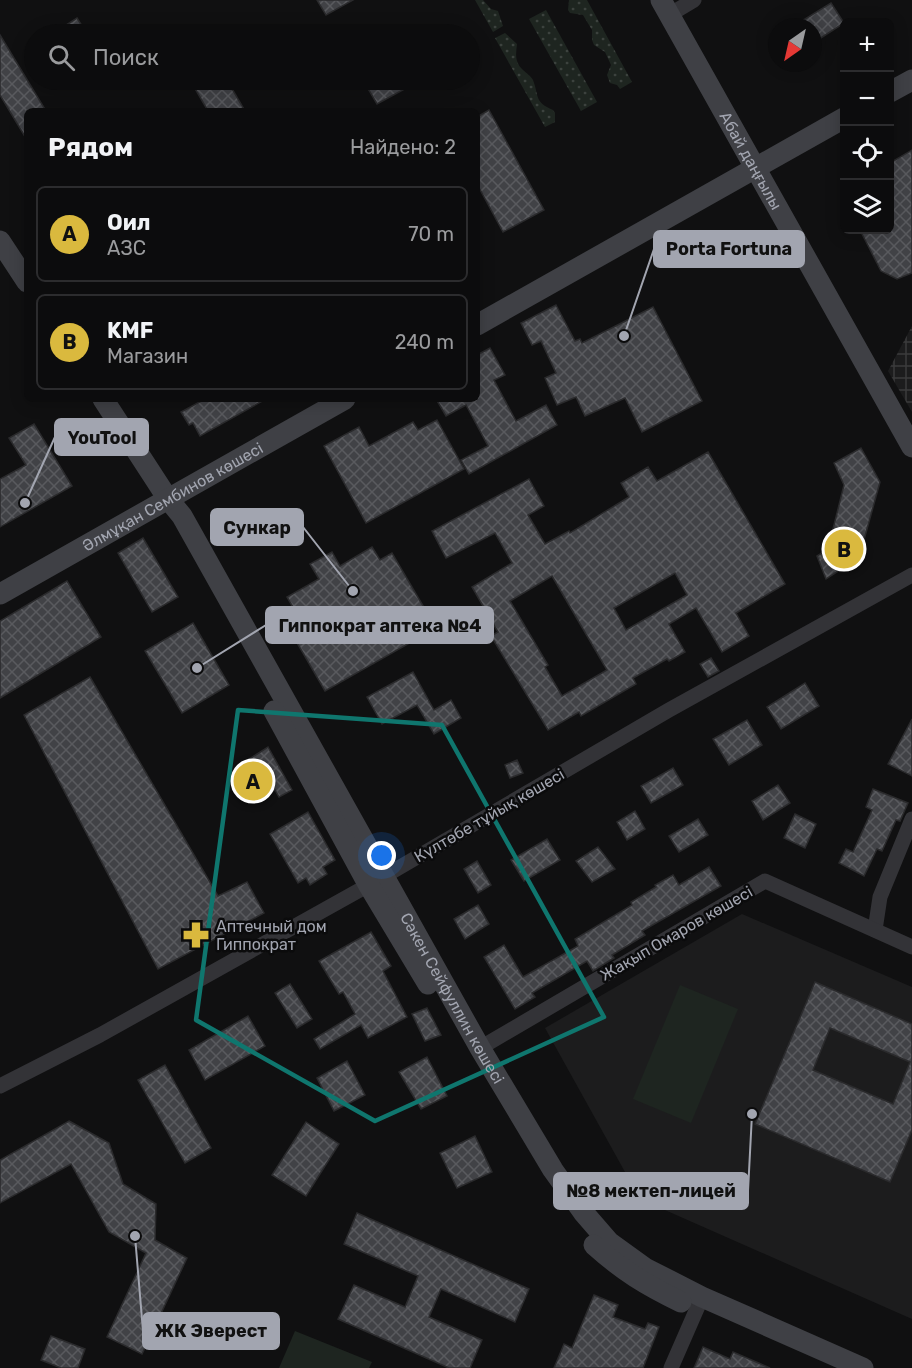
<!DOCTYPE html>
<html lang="ru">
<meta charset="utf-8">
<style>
:root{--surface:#0c0c0d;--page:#1a1a1b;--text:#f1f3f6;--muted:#9a9b9d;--line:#2c2c2e;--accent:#dab93e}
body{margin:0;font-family:Rubik,sans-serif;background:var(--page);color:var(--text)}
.controls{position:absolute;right:18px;top:18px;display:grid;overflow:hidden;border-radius:9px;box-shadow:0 3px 15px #0003}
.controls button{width:54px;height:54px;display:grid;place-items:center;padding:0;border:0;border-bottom:2px solid var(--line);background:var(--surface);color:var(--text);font:30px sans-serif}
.compass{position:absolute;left:768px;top:18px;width:54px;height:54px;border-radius:50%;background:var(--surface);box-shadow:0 3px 15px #0003;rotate:214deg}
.you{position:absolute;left:382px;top:856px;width:21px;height:21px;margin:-15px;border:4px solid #fff;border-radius:50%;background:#1a73e8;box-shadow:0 0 0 9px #1a73e833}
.badge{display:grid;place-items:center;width:39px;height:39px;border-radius:50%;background:var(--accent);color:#111;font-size:20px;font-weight:700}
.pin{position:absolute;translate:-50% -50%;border:3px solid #fff;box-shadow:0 2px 6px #0006}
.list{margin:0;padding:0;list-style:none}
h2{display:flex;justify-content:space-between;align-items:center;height:78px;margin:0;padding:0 24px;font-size:26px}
h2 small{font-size:20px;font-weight:400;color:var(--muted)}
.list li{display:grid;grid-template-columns:39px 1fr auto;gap:18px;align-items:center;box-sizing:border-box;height:96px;margin:0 12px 12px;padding:0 12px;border:2px solid var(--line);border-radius:9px}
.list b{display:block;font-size:22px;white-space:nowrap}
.list p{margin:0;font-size:20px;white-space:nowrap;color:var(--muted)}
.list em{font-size:20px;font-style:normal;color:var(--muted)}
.icon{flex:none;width:33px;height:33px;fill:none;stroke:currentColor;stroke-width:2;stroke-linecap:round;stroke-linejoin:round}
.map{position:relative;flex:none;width:912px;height:1368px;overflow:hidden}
.search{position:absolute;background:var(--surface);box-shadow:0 3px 15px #0003;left:24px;top:24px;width:456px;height:66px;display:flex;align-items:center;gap:15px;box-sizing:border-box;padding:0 21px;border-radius:33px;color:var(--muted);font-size:22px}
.panel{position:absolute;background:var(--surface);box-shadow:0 3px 15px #0003;left:24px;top:108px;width:456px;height:294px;border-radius:9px}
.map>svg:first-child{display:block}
</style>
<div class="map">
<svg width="912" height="1368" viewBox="0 0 912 1368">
<defs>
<pattern id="industrial-grid" width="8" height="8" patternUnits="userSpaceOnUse" patternTransform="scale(1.5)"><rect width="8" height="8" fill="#1c1c1d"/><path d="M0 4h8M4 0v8" fill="none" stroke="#3a3a3b"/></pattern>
<pattern id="grass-dots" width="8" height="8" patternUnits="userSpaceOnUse" patternTransform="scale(1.5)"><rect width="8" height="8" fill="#1e2520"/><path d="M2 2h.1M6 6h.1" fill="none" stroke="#3c423e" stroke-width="1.8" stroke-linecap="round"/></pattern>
<pattern id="building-cross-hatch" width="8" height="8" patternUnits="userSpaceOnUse" patternTransform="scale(1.5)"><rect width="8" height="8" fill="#414246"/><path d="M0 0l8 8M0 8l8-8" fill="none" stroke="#595a5e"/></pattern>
</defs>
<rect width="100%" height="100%" fill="#101011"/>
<!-- built -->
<polygon fill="#1c1c1d" points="742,914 912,987 912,1319 640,1199 545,1028"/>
<!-- industrial -->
<polygon fill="url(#industrial-grid)" points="912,326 912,412 888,371"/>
<!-- grass -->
<g fill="url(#grass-dots)">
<polygon points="475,0 483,0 491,9 498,11 503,26 493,32"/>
<polygon points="569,0 587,0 632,82 620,89 617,85 610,83 607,75 611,65 605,52 594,45 592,40 592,30 583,15 570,13 568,10"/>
<polygon points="546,10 597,102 581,111 529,19"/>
<path d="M505 33 517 44C516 53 514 62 523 70 527 74 530 75 533 80 539 96 534 102 553 110L555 113V122L545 127 495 38Z"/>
</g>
<!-- pitch -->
<g fill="#1e2520">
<polygon points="680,985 738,1009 691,1123 633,1099"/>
<polygon points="295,1331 372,1362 369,1368 279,1368"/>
</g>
<!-- building -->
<g fill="url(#building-cross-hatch)" stroke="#2a2a2c" stroke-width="1.5" fill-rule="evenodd">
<polygon points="317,0 353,0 326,15"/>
<polygon points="831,3 844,23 813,43 813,27 792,27"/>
<polygon points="77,18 87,34 52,34"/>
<polygon points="0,35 46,111 27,111 27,140 0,95"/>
<polygon points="190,80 227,80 245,111 208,111"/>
<polygon points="363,80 421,80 377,104"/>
<polygon points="489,110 544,210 503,232 477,184 477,117"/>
<polygon points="912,150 912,273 897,279 881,271 860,230 890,230 890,163"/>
<polygon points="556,305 575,341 580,339 582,343 653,307 702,401 642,432 625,398 585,416 576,397 557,405 545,378 556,373 541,341 532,345 521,323"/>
<polygon points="490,348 505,375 494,380 516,421 546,405 557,425 469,474 461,460 488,446 466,405 446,416 436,399 477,399 477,355"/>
<polygon points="205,399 266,399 200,436 193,423 189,425 181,412"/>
<polygon points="437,420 464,469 366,523 324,446 359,427 369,446 413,422 418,430"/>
<polygon points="34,424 72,486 0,527 0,479 26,465 9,438"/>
<polygon points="861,448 880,482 859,558 826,579 817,556 828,549 844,485 834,463"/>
<path d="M708 452 785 584 736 613 749 636 722 652 696 608 669 624 685 652 669 661 667 659 633 678 636 684 581 716 579 712 548 730 491 636 498 632 472 587 512 563 495 533 446 558 432 531 529 479 544 506 528 515 545 544 569 531 570 533 629 497 621 483 648 467 657 481ZM675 573 687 595 626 630 614 608ZM552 576 607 670 562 696 545 667 548 665 510 601Z"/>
<polygon points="143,538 178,597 152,612 118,553"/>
<polygon points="372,547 380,560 392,553 436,628 325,691 289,629 301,621 287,597 319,579 310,564 332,552 340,566"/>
<polygon points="67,581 101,637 0,698 0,621"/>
<polygon points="193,623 229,685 182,713 145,651"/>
<polygon points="711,658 719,671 708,677 700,664"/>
<polygon points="413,672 434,710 451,700 461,718 434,734 417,705 382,724 367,697"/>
<polygon points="90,677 218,896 247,882 264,913 158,969 24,715"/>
<polygon points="805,683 819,706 781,729 767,707"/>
<polygon points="912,719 912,776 888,764"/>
<polygon points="747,720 762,745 729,765 713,739"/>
<polygon points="268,747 292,790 279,797 275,790 253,802 237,774 243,771 240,765"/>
<polygon points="517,760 523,773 510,778 505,765"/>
<polygon points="673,768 683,785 651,803 641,786"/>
<polygon points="778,785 790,803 763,820 752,801"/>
<polygon points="873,789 908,803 900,821 896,820 882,851 877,849 864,876 839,863 846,849 853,852 872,810 866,807"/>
<polygon points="635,811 645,829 627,840 617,822"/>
<polygon points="308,812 335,860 323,867 327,874 310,885 306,878 298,883 270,834"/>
<polygon points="795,814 816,824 805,848 784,838"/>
<polygon points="698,819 708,835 679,852 669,836"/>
<polygon points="547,839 560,860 524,881 511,860"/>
<polygon points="598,847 615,869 592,882 576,861"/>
<polygon points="477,861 491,885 478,893 464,869"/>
<polygon points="709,867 721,886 642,931 645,935 612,955 614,958 593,971 587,961 532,993 535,997 515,1009 484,957 504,945 523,977 578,946 575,939 632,905 631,902 656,887 655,885 673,875 679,885"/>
<polygon points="478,905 489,924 465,939 454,919"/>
<polygon points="371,932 391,966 383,971 407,1017 368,1038 361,1025 320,1049 314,1039 355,1014 343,992 339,994 319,961"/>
<path d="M815 982 912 1024V1130L890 1182 755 1124ZM830 1028 910 1062 893 1104 813 1070Z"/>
<polygon points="290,984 312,1019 297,1028 275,993"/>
<polygon points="427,1008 441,1035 425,1041 412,1014"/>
<polygon points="248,1016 265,1046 205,1080 189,1050"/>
<polygon points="427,1057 447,1096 421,1109 399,1072"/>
<polygon points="347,1061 365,1095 334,1111 317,1078"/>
<polygon points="165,1065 211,1148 185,1163 138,1080"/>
<polygon points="69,1121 109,1143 123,1184 156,1204 155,1240 187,1258 142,1354 107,1337 146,1253 109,1232 71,1164 0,1203 0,1160"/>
<polygon points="306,1122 339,1144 306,1196 272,1175"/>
<polygon points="475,1136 492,1172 457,1188 440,1153"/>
<polygon points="357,1213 529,1289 515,1322 441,1289 429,1317 482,1340 470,1368 449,1368 338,1319 354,1285 405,1307 418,1276 344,1244"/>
<polygon points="594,1295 618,1305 613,1317 645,1329 648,1323 659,1327 643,1368 554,1368 564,1344 572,1348"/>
<polygon points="51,1336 85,1349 78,1368 61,1368 41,1360"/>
<polygon points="703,1347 730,1359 733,1352 770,1368 694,1368"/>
</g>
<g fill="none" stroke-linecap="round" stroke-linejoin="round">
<!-- street -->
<g stroke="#333337" stroke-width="15">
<polyline points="669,15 694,0"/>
<polyline points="875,930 880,897 912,819"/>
<polyline points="480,1048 765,881 912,947"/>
<polyline points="0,1086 100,1035 383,877 669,710 912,575"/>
<polyline points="671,1368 702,1297"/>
</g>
<!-- secondary -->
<g stroke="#3f4045" stroke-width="21">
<path id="s1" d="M661 0 912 447"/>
<polyline points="890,92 912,80"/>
<polyline points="0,241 27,282"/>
<polyline points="477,325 844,118"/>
<path id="s2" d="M103 399 168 499 182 516 480 1048 553 1170 583 1212 609 1242 645 1268 702 1297 863 1368"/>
<path id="s3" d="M0 594 345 399"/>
<polyline points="274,711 368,884 428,984"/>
<path d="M594 1245C623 1271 646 1285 681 1302"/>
</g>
</g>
<!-- marked area -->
<path fill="none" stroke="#0f766e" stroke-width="4.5" stroke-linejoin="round" d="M238 710 442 725 604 1017 375 1121 196 1020Z"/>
<!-- icons -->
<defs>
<g id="pharmacy-bare" transform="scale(2.07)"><path d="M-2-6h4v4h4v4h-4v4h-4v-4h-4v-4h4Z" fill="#dab93e" stroke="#0b0b0c" stroke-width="2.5" paint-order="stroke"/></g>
</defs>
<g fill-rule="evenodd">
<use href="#pharmacy-bare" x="196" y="935"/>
</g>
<g text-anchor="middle" stroke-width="5" stroke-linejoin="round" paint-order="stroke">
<!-- street labels -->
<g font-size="16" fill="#a2a5b0" stroke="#0b0b0c">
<text dy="6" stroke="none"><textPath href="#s1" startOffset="184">Абай даңғылы</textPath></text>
<text dy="6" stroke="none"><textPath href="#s3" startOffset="198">Әлмұқан Сембинов көшесі</textPath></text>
<text transform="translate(489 815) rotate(-30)" y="6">Күлтөбе тұйық көшесі</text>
<text transform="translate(676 933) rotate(-30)" y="6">Жақып Омаров көшесі</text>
<text dy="6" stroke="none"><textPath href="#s2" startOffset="694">Сәкен Сейфуллин көшесі</textPath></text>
</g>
<!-- poi labels -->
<g font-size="16" fill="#a2a5b0" stroke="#0b0b0c" text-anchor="start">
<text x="216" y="932">Аптечный дом<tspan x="216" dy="18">Гиппократ</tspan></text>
</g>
</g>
<!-- callouts -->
<path fill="none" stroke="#a2a5b0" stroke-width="2" d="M624 336L654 249M25 503L55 437M353 591L303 527M197 668L266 625M752 1114L748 1191M135 1236L143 1331"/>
<g fill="#a2a5b0" stroke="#0b0b0c" stroke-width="2">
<circle cx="624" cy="336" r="6"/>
<circle cx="25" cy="503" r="6"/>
<circle cx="353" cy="591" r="6"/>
<circle cx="197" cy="668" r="6"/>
<circle cx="752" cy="1114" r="6"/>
<circle cx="135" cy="1236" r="6"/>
</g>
<g fill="#a2a5b0" stroke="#a2a5b0" stroke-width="2">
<rect x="654" y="231" width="150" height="36" rx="6"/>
<rect x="55" y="419" width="93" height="36" rx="6"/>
<rect x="211" y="509" width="92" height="36" rx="6"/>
<rect x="266" y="607" width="227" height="36" rx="6"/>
<rect x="554" y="1173" width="194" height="36" rx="6"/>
<rect x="143" y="1313" width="136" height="36" rx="6"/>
</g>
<g font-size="18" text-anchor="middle" font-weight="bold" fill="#111">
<text x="729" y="255">Porta Fortuna</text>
<text x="102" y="444">YouTool</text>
<text x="257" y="534">Сункар</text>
<text x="380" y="632">Гиппократ аптека №4</text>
<text x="651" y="1197">№8 мектеп-лицей</text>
<text x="211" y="1337">ЖК Эверест</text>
</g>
</svg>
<div class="controls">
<button>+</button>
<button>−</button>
<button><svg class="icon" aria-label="locate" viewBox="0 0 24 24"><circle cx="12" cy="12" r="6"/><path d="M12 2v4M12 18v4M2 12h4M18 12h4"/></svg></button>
<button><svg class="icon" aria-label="layers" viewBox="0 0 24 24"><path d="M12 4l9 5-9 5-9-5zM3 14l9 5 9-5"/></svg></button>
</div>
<svg class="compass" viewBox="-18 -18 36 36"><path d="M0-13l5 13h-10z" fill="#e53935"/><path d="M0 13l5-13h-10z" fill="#9a9b9d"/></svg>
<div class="you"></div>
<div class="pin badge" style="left:253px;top:781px">A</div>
<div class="pin badge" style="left:844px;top:549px">B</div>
<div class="search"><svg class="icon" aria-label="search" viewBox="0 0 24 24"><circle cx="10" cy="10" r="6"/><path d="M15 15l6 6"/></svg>Поиск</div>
<section class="panel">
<h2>Рядом<small>Найдено: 2</small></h2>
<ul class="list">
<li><span class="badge">A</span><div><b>Оил</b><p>АЗС</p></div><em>70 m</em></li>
<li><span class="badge">B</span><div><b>KMF</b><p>Магазин</p></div><em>240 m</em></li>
</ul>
</section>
</div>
